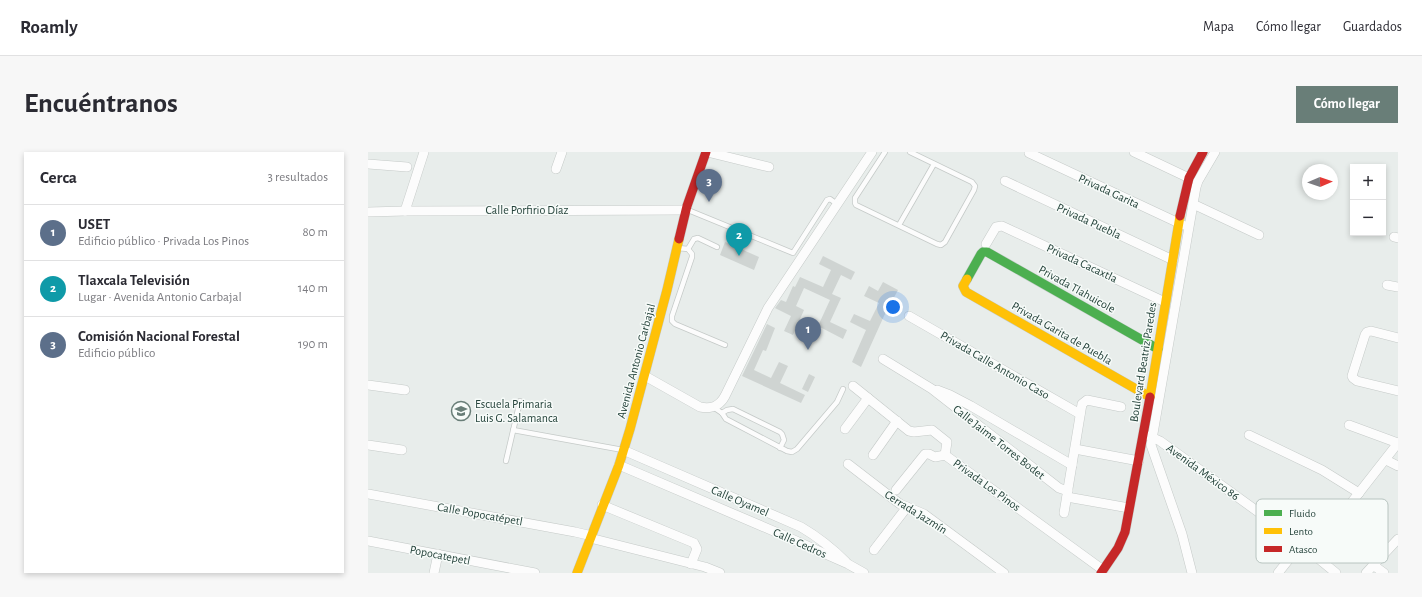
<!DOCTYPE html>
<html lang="es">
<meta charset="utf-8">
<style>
:root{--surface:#fff;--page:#f7f7f7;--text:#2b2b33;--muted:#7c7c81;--line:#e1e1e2;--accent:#697e78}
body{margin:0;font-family:"Alegreya Sans",sans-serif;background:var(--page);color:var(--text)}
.controls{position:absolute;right:12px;top:12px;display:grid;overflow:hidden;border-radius:0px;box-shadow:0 2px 6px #0003}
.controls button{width:36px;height:36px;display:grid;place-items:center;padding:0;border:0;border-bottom:1px solid var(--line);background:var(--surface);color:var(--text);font:20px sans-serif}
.compass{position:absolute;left:934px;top:12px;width:36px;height:36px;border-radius:50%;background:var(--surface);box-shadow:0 2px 6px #0003;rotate:88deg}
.you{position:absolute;left:525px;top:155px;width:14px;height:14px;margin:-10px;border:3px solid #fff;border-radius:50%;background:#1a73e8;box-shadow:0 0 0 6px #1a73e833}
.badge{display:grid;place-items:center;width:26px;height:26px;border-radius:50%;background:var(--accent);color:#fff;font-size:13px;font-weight:700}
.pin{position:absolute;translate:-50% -33px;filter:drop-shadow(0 1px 2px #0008)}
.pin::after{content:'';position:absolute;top:21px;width:14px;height:12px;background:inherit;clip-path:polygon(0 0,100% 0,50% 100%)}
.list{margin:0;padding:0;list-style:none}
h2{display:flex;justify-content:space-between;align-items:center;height:52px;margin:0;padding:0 16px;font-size:17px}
h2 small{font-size:13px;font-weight:400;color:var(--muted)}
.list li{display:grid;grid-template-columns:26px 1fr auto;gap:12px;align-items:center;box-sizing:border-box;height:56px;padding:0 16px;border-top:1px solid var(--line)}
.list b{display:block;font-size:15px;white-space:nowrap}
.list p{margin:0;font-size:13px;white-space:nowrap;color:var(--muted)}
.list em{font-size:13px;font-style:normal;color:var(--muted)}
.map{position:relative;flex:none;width:1030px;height:421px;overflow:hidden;border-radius:0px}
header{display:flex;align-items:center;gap:24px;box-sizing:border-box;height:56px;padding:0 20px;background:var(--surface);border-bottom:1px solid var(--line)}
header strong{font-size:19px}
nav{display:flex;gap:22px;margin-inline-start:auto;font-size:14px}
.intro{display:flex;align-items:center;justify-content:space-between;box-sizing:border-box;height:96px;padding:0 24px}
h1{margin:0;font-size:28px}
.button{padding:10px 18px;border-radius:0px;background:var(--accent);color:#fff;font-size:14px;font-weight:700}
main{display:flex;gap:24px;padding:0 24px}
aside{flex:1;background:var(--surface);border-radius:0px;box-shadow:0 2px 6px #0003}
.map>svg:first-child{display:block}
.building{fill:#cfd4d2}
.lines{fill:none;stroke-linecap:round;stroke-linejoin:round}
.lane-casing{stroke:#c5cac8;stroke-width:6}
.street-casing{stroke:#c5cac8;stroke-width:10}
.fast-casing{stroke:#c3cbc8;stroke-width:10}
.slow-casing{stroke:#c3cbc8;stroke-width:10}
.jam-casing{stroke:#c3cbc8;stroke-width:10}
.lane{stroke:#fcfcfc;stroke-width:4.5}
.street{stroke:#fcfcfc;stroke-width:9}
.fast{stroke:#4caf50;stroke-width:9}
.slow{stroke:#ffc107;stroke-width:9}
.jam{stroke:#c62828;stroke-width:9}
.labels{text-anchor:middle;stroke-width:3;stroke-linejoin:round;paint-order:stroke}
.street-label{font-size:12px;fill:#24423a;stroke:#f7fbf9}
.poi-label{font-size:12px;fill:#24423a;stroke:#f7fbf9;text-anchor:start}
.key{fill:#f7fbf9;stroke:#b8c4c0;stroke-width:1}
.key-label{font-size:11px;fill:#24423a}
</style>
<header>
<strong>Roamly</strong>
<nav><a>Mapa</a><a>Cómo llegar</a><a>Guardados</a></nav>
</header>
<div class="intro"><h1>Encuéntranos</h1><a class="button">Cómo llegar</a></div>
<main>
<aside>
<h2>Cerca<small>3 resultados</small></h2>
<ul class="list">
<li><span class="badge" style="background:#5c6f8a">1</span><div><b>USET</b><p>Edificio público · Privada Los Pinos</p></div><em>80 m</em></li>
<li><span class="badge" style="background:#0f9aa8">2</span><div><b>Tlaxcala Televisión</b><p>Lugar · Avenida Antonio Carbajal</p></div><em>140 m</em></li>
<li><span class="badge" style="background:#5c6f8a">3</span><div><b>Comisión Nacional Forestal</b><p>Edificio público</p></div><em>190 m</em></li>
</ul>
</aside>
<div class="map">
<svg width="1030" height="421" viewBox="0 0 1030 421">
<rect width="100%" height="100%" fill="#e8edeb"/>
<g class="building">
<polygon points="357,90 391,105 386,118 352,103"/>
<polygon points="455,104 487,120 483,128 473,123 464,142 473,146 462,170 479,178 475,187 450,174 462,148 436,136 428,154 436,158 425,183 416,179 423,164 407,156 413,148 418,150 425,134 427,135 432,125 455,135 463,118 451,112"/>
<polygon points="515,130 530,138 516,164 493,215 484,210 498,178 482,170 486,162 502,169 511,151 496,144 501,134 510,139"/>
<polygon points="399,172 407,176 398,199 395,198 386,218 403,226 411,210 420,214 412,231 437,243 433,251 374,224"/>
<polygon points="441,222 447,225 440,240 434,237"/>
</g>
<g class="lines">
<g class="lane-casing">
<g id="lane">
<polyline points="517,0 487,46 487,51 488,53 569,92 573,93 577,90 606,38 607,34 604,30 542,0"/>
<polyline points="320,58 425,101 459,48 462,47 469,52"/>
<polyline points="531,73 566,12"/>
<polyline points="310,96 320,97 324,102 324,105 304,164 304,169 307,172 357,193"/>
<polyline points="320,97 326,87 330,86 349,95"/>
<polyline points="345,255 354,261 358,267 419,299 424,300 429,297 469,250 475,237"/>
<polyline points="354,261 359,258 365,257 412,280 414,282 416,288 412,296"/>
<polyline points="145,278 255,298"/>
<polyline points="138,309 152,249"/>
</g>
</g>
<g class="street-casing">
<g id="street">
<polyline points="339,0 401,15"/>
<polyline points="766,0 821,26"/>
<polyline points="661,1 815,73"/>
<polyline points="0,12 39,15"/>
<polyline points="188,17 194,0"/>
<polyline points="637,29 805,108"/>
<polyline points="825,52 891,83"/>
<polyline points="37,59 56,0"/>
<polyline points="0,60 37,59 318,58"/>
<polyline points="1026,85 1030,86"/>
<polyline points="618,92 628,75 634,74 797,150"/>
<polyline points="1019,133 1030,135"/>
<polyline points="541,164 712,262"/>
<polyline points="1030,186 1003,179 999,180 997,183 984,224 985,226 989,229 1030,239"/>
<polyline points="515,207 564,237 691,336 700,339"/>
<path d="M277 224 332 255C343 257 351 255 357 244L400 156 504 0"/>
<polyline points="0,233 37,238"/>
<polyline points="485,234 541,279 546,280 564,278 579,290 577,303"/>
<polyline points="569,238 582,243 603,254 704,313"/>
<polyline points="981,273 1030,291"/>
<polyline points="477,277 500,246"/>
<polyline points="881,283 954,318 991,341"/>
<polyline points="781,284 792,289 918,380 968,421"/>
<polyline points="0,293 34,298"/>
<polyline points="707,297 771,309"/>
<path d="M255 298 433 375C450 385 464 396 478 410"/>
<polyline points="505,303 529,269"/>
<polyline points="577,303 735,418"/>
<polyline points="1018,308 1030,314"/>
<polyline points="480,312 532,352 556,362 636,421"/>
<polyline points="251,313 417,384 480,412 496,421"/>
<polyline points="528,338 557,302 561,302 567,305 577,303"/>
<polyline points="0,342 207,380 220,383 226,387 337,415 352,421"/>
<polyline points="699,345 761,356"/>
<polyline points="234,353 326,391 329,397 323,412"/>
<polyline points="696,361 714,252 719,248 753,255"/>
<polyline points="965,375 1001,398"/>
<polyline points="0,389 167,421"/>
<polyline points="506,398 539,355"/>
<polyline points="944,401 1030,291"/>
<polyline points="1005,413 1016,421"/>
<polyline points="66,421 70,402"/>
<polyline points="824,421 814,382 783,293 828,35 830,29 847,0"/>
<polyline points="910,421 933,392"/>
<polyline points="998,421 1030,387"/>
</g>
</g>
<g class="fast-casing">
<polyline id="fast" points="599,127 613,102 615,100 619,100 790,197"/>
</g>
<g class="slow-casing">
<g id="slow">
<polyline points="599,127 595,134 598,140 782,245"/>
<polyline points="782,245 812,64"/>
<polyline points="209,421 251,313 262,277 299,138 311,87"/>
</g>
</g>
<g class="jam-casing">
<g id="jam">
<polyline points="812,64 821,26 835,0"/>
<polyline points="311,87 319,54 338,0"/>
<polyline points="733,421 750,396 757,380 782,245"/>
</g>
</g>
<use href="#lane" class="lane"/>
<use href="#street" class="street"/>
<use href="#fast" class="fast"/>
<use href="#slow" class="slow"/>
<use href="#jam" class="jam"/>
</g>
<defs>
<g id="school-ring" transform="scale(1)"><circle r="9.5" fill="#f7fbf9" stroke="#697e78" stroke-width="1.5"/><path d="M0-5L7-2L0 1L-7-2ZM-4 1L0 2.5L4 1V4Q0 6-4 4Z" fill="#697e78"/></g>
</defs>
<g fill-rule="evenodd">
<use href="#school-ring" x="93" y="259"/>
</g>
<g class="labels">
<g class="street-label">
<text transform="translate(741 39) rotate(25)" y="4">Privada Garita</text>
<text x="159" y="62">Calle Porfirio Díaz</text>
<text transform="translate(721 69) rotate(25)" y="4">Privada Puebla</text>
<text transform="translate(714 111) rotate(25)" y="4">Privada Cacaxtla</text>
<text transform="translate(709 137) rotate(29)" y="4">Privada Tlahuicole</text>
<text transform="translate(694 181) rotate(30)" y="4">Privada Garita de Puebla</text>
<text transform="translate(268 209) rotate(-75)" y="4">Avenida Antonio Carbajal</text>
<text transform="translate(775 210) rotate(-81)" y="4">Boulevard Beatriz Paredes</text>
<text transform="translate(627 213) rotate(30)" y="4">Privada Calle Antonio Caso</text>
<text transform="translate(631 290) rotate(38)" y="4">Calle Jaime Torres Bodet</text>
<text transform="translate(835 320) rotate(36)" y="4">Avenida México 86</text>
<text transform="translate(619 333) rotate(36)" y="4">Privada Los Pinos</text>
<text transform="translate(372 349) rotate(23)" y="4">Calle Oyamel</text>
<text transform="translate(548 360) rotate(32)" y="4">Cerrada Jazmín</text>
<text transform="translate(112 362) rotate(10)" y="4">Calle Popocatépetl</text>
<text transform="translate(432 391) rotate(24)" y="4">Calle Cedros</text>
<text transform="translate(72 403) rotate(11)" y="4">Popocatepetl</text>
</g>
<g class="poi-label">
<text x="107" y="256">Escuela Primaria<tspan x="107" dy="14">Luis G. Salamanca</tspan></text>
</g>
</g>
<rect x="888" y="347" width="132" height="64" rx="6" class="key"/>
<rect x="896" y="358" width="18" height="6" fill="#4caf50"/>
<rect x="896" y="376" width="18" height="6" fill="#ffc107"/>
<rect x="896" y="394" width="18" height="6" fill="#c62828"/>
<g class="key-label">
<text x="921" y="365">Fluido</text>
<text x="921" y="383">Lento</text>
<text x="921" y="401">Atasco</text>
</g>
</svg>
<div class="controls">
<button>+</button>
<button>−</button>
</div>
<svg class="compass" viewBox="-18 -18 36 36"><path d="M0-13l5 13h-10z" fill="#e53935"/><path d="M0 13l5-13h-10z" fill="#7c7c81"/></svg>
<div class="you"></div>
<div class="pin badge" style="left:440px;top:198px;background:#5c6f8a">1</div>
<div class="pin badge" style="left:371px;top:104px;background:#0f9aa8">2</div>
<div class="pin badge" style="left:341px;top:50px;background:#5c6f8a">3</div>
</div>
</main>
